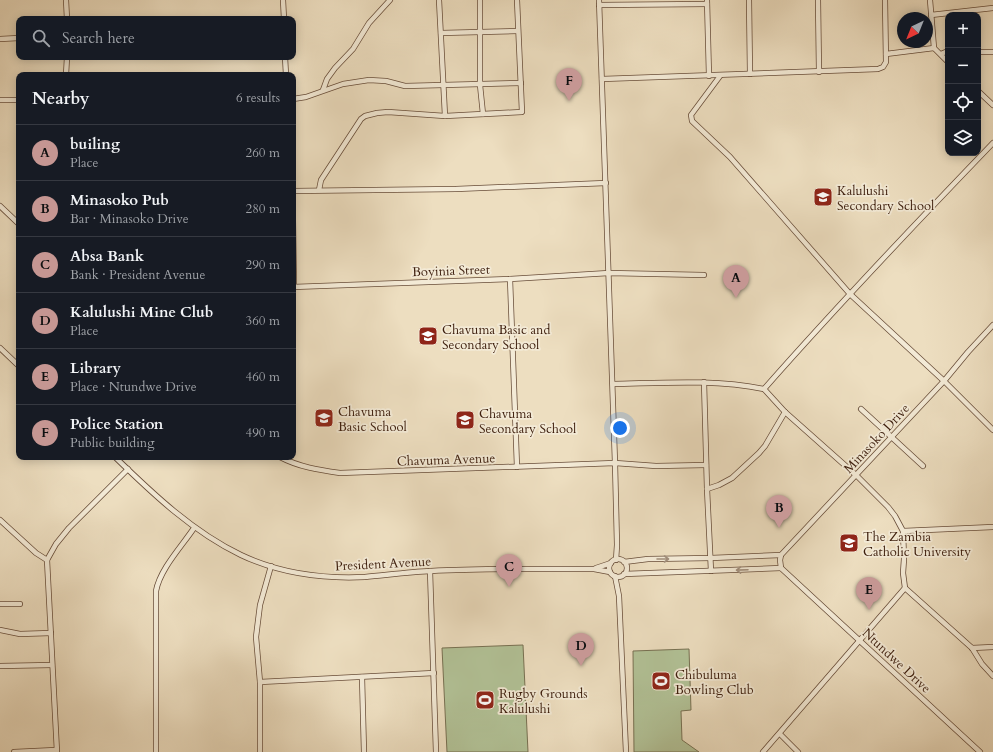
<!DOCTYPE html>
<meta charset="utf-8">
<style>
:root{--surface:#171b24;--page:#242831;--text:#f1f3f6;--muted:#9ea1a6;--line:#363941;--accent:#c59692}
body{margin:0;font-family:Cardo,serif;background:var(--page);color:var(--text)}
.controls{position:absolute;right:12px;top:12px;display:grid;overflow:hidden;border-radius:8px;box-shadow:0 2px 10px #0003}
.controls button{width:36px;height:36px;display:grid;place-items:center;padding:0;border:0;border-bottom:1px solid var(--line);background:var(--surface);color:var(--text);font:20px sans-serif}
.compass{position:absolute;left:897px;top:12px;width:36px;height:36px;border-radius:50%;background:var(--surface);box-shadow:0 2px 10px #0003;rotate:223deg}
.you{position:absolute;left:620px;top:428px;width:14px;height:14px;margin:-10px;border:3px solid #fff;border-radius:50%;background:#1a73e8;box-shadow:0 0 0 6px #1a73e833}
.badge{display:grid;place-items:center;width:26px;height:26px;border-radius:50%;background:var(--accent);color:#111;font-size:13px;font-weight:700}
.pin{position:absolute;translate:-50% -33px;filter:drop-shadow(0 1px 2px #0008)}
.pin::after{content:'';position:absolute;top:21px;width:14px;height:12px;background:inherit;clip-path:polygon(0 0,100% 0,50% 100%)}
.list{margin:0;padding:0;list-style:none}
h2{display:flex;justify-content:space-between;align-items:center;height:52px;margin:0;padding:0 16px;font-size:17px}
h2 small{font-size:13px;font-weight:400;color:var(--muted)}
.list li{display:grid;grid-template-columns:26px 1fr auto;gap:12px;align-items:center;box-sizing:border-box;height:56px;padding:0 16px;border-top:1px solid var(--line)}
.list b{display:block;font-size:15px;white-space:nowrap}
.list p{margin:0;font-size:13px;white-space:nowrap;color:var(--muted)}
.list em{font-size:13px;font-style:normal;color:var(--muted)}
.icon{flex:none;width:22px;height:22px;fill:none;stroke:currentColor;stroke-width:2;stroke-linecap:round;stroke-linejoin:round}
.map{position:relative;flex:none;width:993px;height:752px;overflow:hidden}
.search{position:absolute;background:var(--surface);box-shadow:0 2px 10px #0003;left:16px;top:16px;width:280px;height:44px;display:flex;align-items:center;gap:10px;box-sizing:border-box;padding:0 14px;border-radius:8px;color:var(--muted);font-size:15px}
.panel{position:absolute;background:var(--surface);box-shadow:0 2px 10px #0003;left:16px;top:72px;width:280px;height:388px;border-radius:8px}
.map>svg:first-child{display:block}
.green{fill:#b2c297;stroke:#777052}
.lines{fill:none;stroke-linecap:round;stroke-linejoin:round}
.minor-casing{stroke:#684d39;stroke-width:6}
.minor{stroke:#f3ead6;stroke-width:4.5}
.oneway{stroke:#a18e7b}
.labels{text-anchor:middle;stroke-width:3.5;stroke-linejoin:round;paint-order:stroke}
.poi-label{font-size:13px;fill:#3c1d0c;stroke:#f3ead6;text-anchor:start}
.street-label{font-size:13px;fill:#3c1d0c;stroke:#f3ead6}
</style>
<div class="map">
<svg width="993" height="752" viewBox="0 0 993 752">
<rect width="100%" height="100%" fill="#eddec0"/>
<filter id="stains"><feTurbulence type="fractalNoise" baseFrequency=".005" numOctaves="4"/><feColorMatrix values="0 0 0 0 .2 0 0 0 0 .09 0 0 0 0 .02 0 0 0 .5 -.17"/></filter>
<radialGradient id="worn" r=".72"><stop offset=".6" stop-color="#630" stop-opacity="0"/><stop offset="1" stop-color="#630" stop-opacity=".3"/></radialGradient>
<g class="green">
<polygon points="523,645 528,752 447,752 442,648"/>
<polygon points="689,649 691,710 681,711 682,740 699,752 634,752 633,651"/>
</g>
<g class="lines">
<g class="minor-casing">
<g id="minor">
<polyline points="66,0 67,19"/>
<polyline points="283,0 284,19"/>
<polyline points="439,0 445,116"/>
<polyline points="480,0 480,85 483,114"/>
<polyline points="599,0 615,463 617,545 616,560"/>
<polyline points="707,0 709,76"/>
<polyline points="749,0 750,74"/>
<polyline points="818,0 819,72"/>
<polyline points="930,0 934,48 948,62"/>
<polyline points="599,5 707,4"/>
<polyline points="931,15 993,8"/>
<polyline points="441,33 517,31"/>
<polyline points="0,39 19,38"/>
<polyline points="978,52 993,52"/>
<polyline points="886,54 934,48"/>
<polyline points="941,54 948,51"/>
<polyline points="285,57 286,75"/>
<polyline points="66,75 67,57"/>
<polyline points="720,76 691,115 692,121 730,157 850,294 944,381 993,430"/>
<polyline points="602,79 878,69 883,67 886,62 885,0"/>
<polyline points="323,90 327,79 335,68 353,49 369,23 390,0"/>
<polyline points="978,91 993,105"/>
<polyline points="293,99 306,97 343,84 369,80 386,81 405,86 521,83"/>
<polyline points="0,100 19,100"/>
<polyline points="319,190 321,180 361,119 365,116 377,113 388,112 445,116 522,112 517,0"/>
<polyline points="293,191 456,189 606,183"/>
<polyline points="0,206 19,224"/>
<polyline points="293,220 294,287"/>
<polyline points="510,279 517,467"/>
<polyline points="293,287 510,279 609,273 704,275"/>
<polyline points="0,348 19,366"/>
<polyline points="704,382 707,489 711,571"/>
<path d="M613 384C663 383 714 379 764 389 838 305 915 224 993 143"/>
<polyline points="861,409 923,466"/>
<path d="M115 457C153 494 193 532 241 555 279 573 323 579 365 577 387 575 409 572 431 571 485 568 540 569 594 569L610 572"/>
<path d="M280 457C299 467 319 470 340 473L615 463 656 466 706 465"/>
<polyline points="707,489 719,485 732,478 759,453 765,446 785,412"/>
<polyline points="0,520 36,553 47,560"/>
<polyline points="903,531 993,527"/>
<circle cx="618" cy="568" r="9"/>
<polyline points="624,562 648,559 711,558 781,555"/>
<polyline points="596,568 611,563"/>
<polyline points="781,568 780,560 781,555 944,381 968,352 993,325"/>
<polyline points="781,568 980,752"/>
<polyline points="430,571 436,752"/>
<polyline points="624,574 781,568"/>
<polyline points="615,576 619,596 626,752"/>
<polyline points="905,588 972,648 982,664 993,676"/>
<polyline points="0,604 20,604"/>
<polyline points="0,630 20,634 51,633"/>
<polyline points="972,648 993,647"/>
<polyline points="0,666 52,665"/>
<polyline points="362,677 364,752"/>
<polyline points="260,682 434,673"/>
<polyline points="780,734 798,752"/>
<polyline points="14,752 56,750"/>
<polyline points="57,752 47,560 56,544 69,528 128,469"/>
<path d="M156 752V591C160 569 182 546 194 528"/>
<polyline points="260,752 260,682 256,637 260,605 271,566"/>
<polyline points="763,752 905,588 903,573 904,559 903,531 895,516 888,507 857,476 785,412 764,389"/>
</g>
</g>
<use href="#minor" class="minor"/>
</g>
<defs><path id="oneway-shaft" d="M-6 0H5M1.5-3L5.5 0L1.5 3" fill="none" stroke-width="1.6" stroke-linecap="round" stroke-linejoin="round"/></defs>
<g class="oneway">
<use href="#oneway-shaft" transform="translate(663 559)"/>
<use href="#oneway-shaft" transform="translate(742 570) rotate(178)"/>
</g>
<defs>
<g id="school-square" transform="scale(1)"><rect x="-9" y="-9" width="18" height="18" rx="4" fill="#8f2418" stroke="#f3ead6"/><path d="M0-5L7-2L0 1L-7-2ZM-4 1L0 2.5L4 1V4Q0 6-4 4Z" fill="#fff"/></g>
<g id="university-square" transform="scale(1)"><rect x="-9" y="-9" width="18" height="18" rx="4" fill="#8f2418" stroke="#f3ead6"/><path d="M0-5L7-2L0 1L-7-2ZM-4 1L0 2.5L4 1V4Q0 6-4 4Z" fill="#fff"/></g>
<g id="stadium-square" transform="scale(1)"><rect x="-9" y="-9" width="18" height="18" rx="4" fill="#8f2418" stroke="#f3ead6"/><path d="M0-5a6.5 5 0 1 0 0 10a6.5 5 0 1 0 0-10ZM-3.5-1.8h7v3.6h-7Z" fill="#fff"/></g>
</defs>
<g fill-rule="evenodd">
<use href="#school-square" x="823" y="197"/>
<use href="#school-square" x="428" y="336"/>
<use href="#school-square" x="324" y="418"/>
<use href="#school-square" x="465" y="420"/>
<use href="#university-square" x="849" y="543"/>
<use href="#stadium-square" x="661" y="681"/>
<use href="#stadium-square" x="485" y="700"/>
</g>
<g class="labels">
<g class="poi-label">
<text x="837" y="195">Kalulushi<tspan x="837" dy="15">Secondary School</tspan></text>
<text x="442" y="334">Chavuma Basic and<tspan x="442" dy="15">Secondary School</tspan></text>
<text x="338" y="416">Chavuma<tspan x="338" dy="15">Basic School</tspan></text>
<text x="479" y="418">Chavuma<tspan x="479" dy="15">Secondary School</tspan></text>
<text x="863" y="541">The Zambia<tspan x="863" dy="15">Catholic University</tspan></text>
<text x="675" y="679">Chibuluma<tspan x="675" dy="15">Bowling Club</tspan></text>
<text x="499" y="698">Rugby Grounds<tspan x="499" dy="15">Kalulushi</tspan></text>
</g>
<g class="street-label">
<text transform="translate(451 270) rotate(-2)" y="5">Boyinia Street</text>
<text transform="translate(876 438) rotate(-47)" y="5">Minasoko Drive</text>
<text transform="translate(446 459) rotate(-2)" y="5">Chavuma Avenue</text>
<text transform="translate(383 563) rotate(-3)" y="5">President Avenue</text>
<text transform="translate(897 660) rotate(43)" y="5">Ntundwe Drive</text>
</g>
</g>
<rect width="100%" height="100%" filter="url(#stains)"/>
<rect width="100%" height="100%" fill="url(#worn)"/>
</svg>
<div class="controls">
<button>+</button>
<button>−</button>
<button><svg class="icon" aria-label="locate" viewBox="0 0 24 24"><circle cx="12" cy="12" r="6"/><path d="M12 2v4M12 18v4M2 12h4M18 12h4"/></svg></button>
<button><svg class="icon" aria-label="layers" viewBox="0 0 24 24"><path d="M12 4l9 5-9 5-9-5zM3 14l9 5 9-5"/></svg></button>
</div>
<svg class="compass" viewBox="-18 -18 36 36"><path d="M0-13l5 13h-10z" fill="#e53935"/><path d="M0 13l5-13h-10z" fill="#9ea1a6"/></svg>
<div class="you"></div>
<div class="pin badge" style="left:736px;top:298px">A</div>
<div class="pin badge" style="left:779px;top:528px">B</div>
<div class="pin badge" style="left:509px;top:587px">C</div>
<div class="pin badge" style="left:581px;top:666px">D</div>
<div class="pin badge" style="left:869px;top:610px">E</div>
<div class="pin badge" style="left:569px;top:101px">F</div>
<div class="search"><svg class="icon" aria-label="search" viewBox="0 0 24 24"><circle cx="10" cy="10" r="6"/><path d="M15 15l6 6"/></svg>Search here</div>
<section class="panel">
<h2>Nearby<small>6 results</small></h2>
<ul class="list">
<li><span class="badge">A</span><div><b>builing</b><p>Place</p></div><em>260 m</em></li>
<li><span class="badge">B</span><div><b>Minasoko Pub</b><p>Bar · Minasoko Drive</p></div><em>280 m</em></li>
<li><span class="badge">C</span><div><b>Absa Bank</b><p>Bank · President Avenue</p></div><em>290 m</em></li>
<li><span class="badge">D</span><div><b>Kalulushi Mine Club</b><p>Place</p></div><em>360 m</em></li>
<li><span class="badge">E</span><div><b>Library</b><p>Place · Ntundwe Drive</p></div><em>460 m</em></li>
<li><span class="badge">F</span><div><b>Police Station</b><p>Public building</p></div><em>490 m</em></li>
</ul>
</section>
</div>
